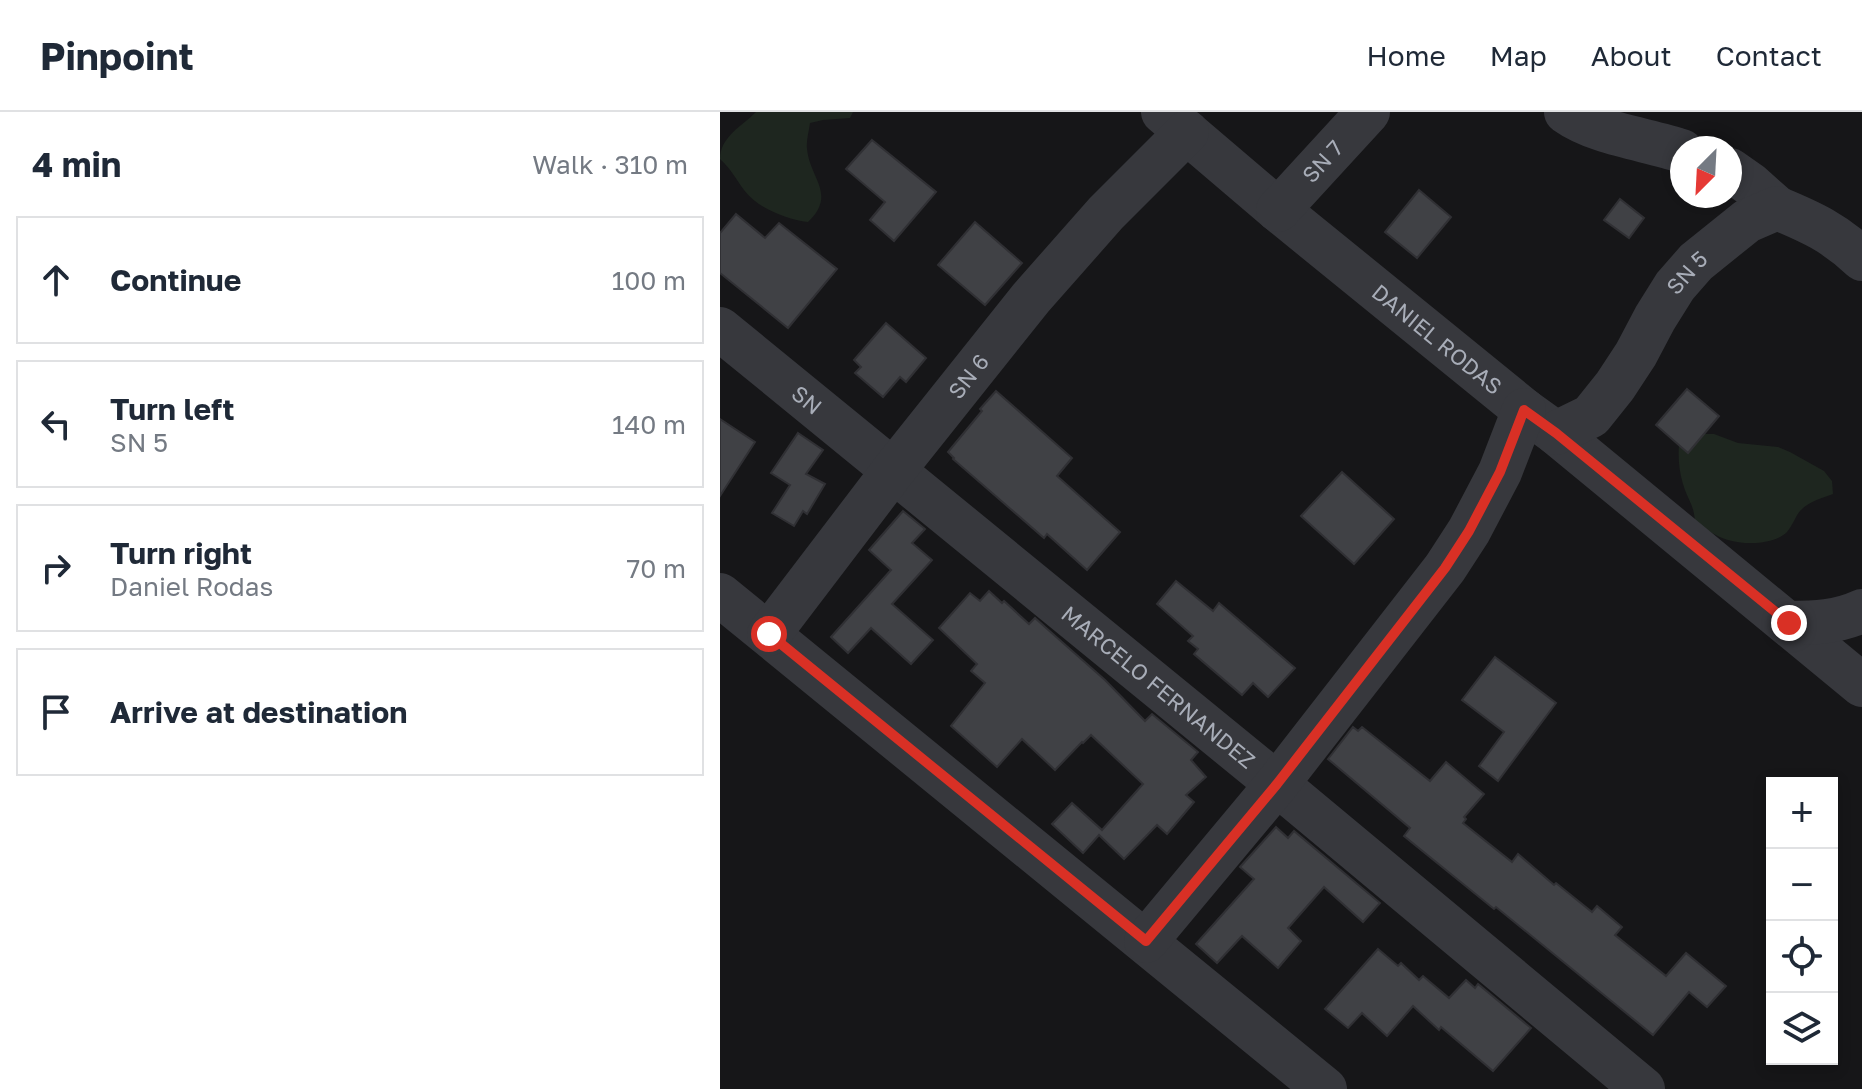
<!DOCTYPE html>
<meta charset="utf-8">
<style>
:root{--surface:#fff;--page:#f2f2f3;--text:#1f2937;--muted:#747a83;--line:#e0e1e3}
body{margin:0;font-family:"Golos Text",sans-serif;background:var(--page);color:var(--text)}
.controls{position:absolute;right:24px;bottom:24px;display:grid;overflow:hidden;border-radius:0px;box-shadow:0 4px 12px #0003}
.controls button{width:72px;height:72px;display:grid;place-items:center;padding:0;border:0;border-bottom:2px solid var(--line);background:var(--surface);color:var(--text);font:40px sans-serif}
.compass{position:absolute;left:950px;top:24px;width:72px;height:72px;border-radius:50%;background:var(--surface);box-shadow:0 4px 12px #0003;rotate:204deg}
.stop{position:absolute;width:24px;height:24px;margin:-18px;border:6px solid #d93025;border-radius:50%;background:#fff}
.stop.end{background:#d93025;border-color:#fff;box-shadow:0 2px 8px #0008}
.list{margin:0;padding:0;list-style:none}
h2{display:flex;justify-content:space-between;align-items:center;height:104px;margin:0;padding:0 32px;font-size:34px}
h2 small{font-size:26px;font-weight:400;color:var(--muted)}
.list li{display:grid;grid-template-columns:52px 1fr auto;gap:24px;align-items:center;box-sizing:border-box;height:128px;margin:0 16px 16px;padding:0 16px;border:2px solid var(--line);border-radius:0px}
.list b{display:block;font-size:30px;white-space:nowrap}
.list p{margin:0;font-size:26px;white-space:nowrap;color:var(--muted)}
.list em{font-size:26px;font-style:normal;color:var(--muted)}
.icon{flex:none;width:44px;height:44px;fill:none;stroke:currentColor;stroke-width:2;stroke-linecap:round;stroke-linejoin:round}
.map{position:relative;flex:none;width:1142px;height:977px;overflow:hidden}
header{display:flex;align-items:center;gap:48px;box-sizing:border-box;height:112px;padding:0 40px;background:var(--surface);border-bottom:2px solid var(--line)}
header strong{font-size:38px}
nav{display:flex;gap:44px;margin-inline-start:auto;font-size:28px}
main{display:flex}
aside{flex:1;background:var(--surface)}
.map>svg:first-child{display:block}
.green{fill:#1e261f}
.building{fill:#404145;stroke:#303034;stroke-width:2}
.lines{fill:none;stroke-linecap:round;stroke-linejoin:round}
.minor{stroke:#37383d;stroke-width:44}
.route{stroke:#d93025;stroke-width:10}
.labels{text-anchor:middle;stroke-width:6;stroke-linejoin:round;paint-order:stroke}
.street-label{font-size:22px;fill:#a8adb8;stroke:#111113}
</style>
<header>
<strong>Pinpoint</strong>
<nav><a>Home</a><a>Map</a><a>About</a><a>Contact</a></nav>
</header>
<main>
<aside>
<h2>4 min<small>Walk · 310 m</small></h2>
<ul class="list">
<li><svg class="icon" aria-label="ahead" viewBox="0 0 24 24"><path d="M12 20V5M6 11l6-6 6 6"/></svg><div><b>Continue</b></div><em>100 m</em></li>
<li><svg class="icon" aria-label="left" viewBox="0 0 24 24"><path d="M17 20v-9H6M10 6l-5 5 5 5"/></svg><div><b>Turn left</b><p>SN 5</p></div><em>140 m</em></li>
<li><svg class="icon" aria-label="right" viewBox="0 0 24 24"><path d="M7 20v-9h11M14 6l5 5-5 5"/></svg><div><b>Turn right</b><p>Daniel Rodas</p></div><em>70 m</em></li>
<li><svg class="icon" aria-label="arrive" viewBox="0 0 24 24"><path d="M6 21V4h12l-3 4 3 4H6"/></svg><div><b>Arrive at destination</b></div></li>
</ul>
</aside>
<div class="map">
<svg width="1142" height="977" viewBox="0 0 1142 977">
<rect width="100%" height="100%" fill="#161618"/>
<g class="green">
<path d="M36 0H133L130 6 103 8 90 11C89 19 86 29 87 37 90 67 117 82 88 110 66 107 37 96 24 78 16 67 11 57 0 47 0 25 22 14 36 0Z"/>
<path d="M982 322H994L1018 331 1058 335 1070 340 1104 359 1112 369 1113 382C1102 386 1088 390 1080 399 1075 405 1073 413 1067 420 1054 433 1025 433 1008 428 996 425 985 416 975 410 974 392 968 389 963 372 959 359 958 346 959 332Z"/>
</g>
<g class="building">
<polygon points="152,28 216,80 174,129 150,108 165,90 126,57"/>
<polygon points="699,78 731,105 697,146 665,120"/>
<polygon points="900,87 924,106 909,126 884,108"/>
<polygon points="16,102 45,126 59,111 117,157 68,216 0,161 0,121"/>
<polygon points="255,110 302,151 265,193 218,153"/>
<polygon points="166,211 206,246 186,270 180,265 163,285 135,261 141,255 134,248"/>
<polygon points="967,277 999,304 968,341 936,313"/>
<polygon points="276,279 352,346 337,364 400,420 367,458 327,422 324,426 233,347 234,346 228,340 262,299 260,297"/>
<polygon points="0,307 35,330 0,384"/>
<polygon points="78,321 103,338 86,362 105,372 87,402 83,399 74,414 52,401 70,373 51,361"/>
<polygon points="622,360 674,407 634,452 581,404"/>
<polygon points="183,399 205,417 192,431 212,448 172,492 213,528 191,552 151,516 128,541 111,525 171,458 149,438"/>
<polygon points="456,469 493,499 499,491 575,556 548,585 533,571 522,583 474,542 478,537 468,529 473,524 437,492"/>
<polygon points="269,479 282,491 284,489 309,512 315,506 325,515 385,568 425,609 432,602 478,640 471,648 486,665 466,683 474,690 447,722 437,713 404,747 379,723 363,741 332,712 352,691 382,718 423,672 371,623 363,631 362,630 335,658 302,627 277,655 231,614 265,571 251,559 257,552 219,516 250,481 260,489"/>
<polygon points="775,545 836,591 778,669 759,654 784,620 742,588"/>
<polygon points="633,615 638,619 642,615 710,669 726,650 764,682 744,705 746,707 743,711 792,750 798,742 834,773 836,771 872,800 877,794 902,815 895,823 946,864 966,841 1006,874 987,895 969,880 933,923 776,795 774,797 684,724 690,716 608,647"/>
<polygon points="556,715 568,726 574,719 660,791 643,810 604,775 568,816 581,829 558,856 522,824 497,851 476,832 534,767 520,755"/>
<polygon points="658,837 678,854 681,851 699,868 703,864 729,886 746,868 755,876 758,872 811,916 773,959 721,915 719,918 693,894 667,924 642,901 628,916 605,897"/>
</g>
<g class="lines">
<g class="minor">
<path id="s1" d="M443 0 558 98 804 298 836 321 1142 573"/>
<path d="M846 0C877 22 926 27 962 39"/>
<polyline points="1010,58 1030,72 1057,96"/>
<path id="s2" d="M558 98 648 0"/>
<path id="s3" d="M0 217 557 672 923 977"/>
<path id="s4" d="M836 321 871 304 895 274 916 242 935 206 955 174 976 150 1027 109 1057 96C1091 110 1115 121 1142 147"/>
<polyline points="0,483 605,977"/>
<path d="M1069 511C1095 511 1118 510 1142 499"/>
<path id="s5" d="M49 522 173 359 311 186 386 101 467 20"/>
<polyline points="426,829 557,672 725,456 749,419 780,360 804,298"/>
</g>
</g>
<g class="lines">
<polyline class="route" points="49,522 426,829 557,672 725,456 749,419 780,360 804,298 836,321 1069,511"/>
</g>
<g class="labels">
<g class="street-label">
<text dy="8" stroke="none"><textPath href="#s2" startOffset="66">SN 7</textPath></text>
<text dy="8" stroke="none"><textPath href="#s4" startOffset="212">SN 5</textPath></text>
<text dy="8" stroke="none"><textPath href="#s1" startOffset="356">DANIEL RODAS</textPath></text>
<text dy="8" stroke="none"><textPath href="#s5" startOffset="326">SN 6</textPath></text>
<text dy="8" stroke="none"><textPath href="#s3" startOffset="112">SN</textPath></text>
<text dy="8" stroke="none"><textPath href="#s3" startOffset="566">MARCELO FERNANDEZ</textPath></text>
</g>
</g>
</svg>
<div class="controls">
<button>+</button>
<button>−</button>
<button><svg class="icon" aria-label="locate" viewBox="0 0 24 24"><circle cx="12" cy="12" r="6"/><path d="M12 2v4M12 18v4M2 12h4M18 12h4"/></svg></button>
<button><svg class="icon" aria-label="layers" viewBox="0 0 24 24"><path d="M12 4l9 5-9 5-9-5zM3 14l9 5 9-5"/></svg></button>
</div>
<svg class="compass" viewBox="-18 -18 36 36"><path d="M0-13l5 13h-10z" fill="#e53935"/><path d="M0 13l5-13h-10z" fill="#747a83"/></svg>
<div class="stop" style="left:49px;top:522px"></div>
<div class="stop end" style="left:1069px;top:511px"></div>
</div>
</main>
